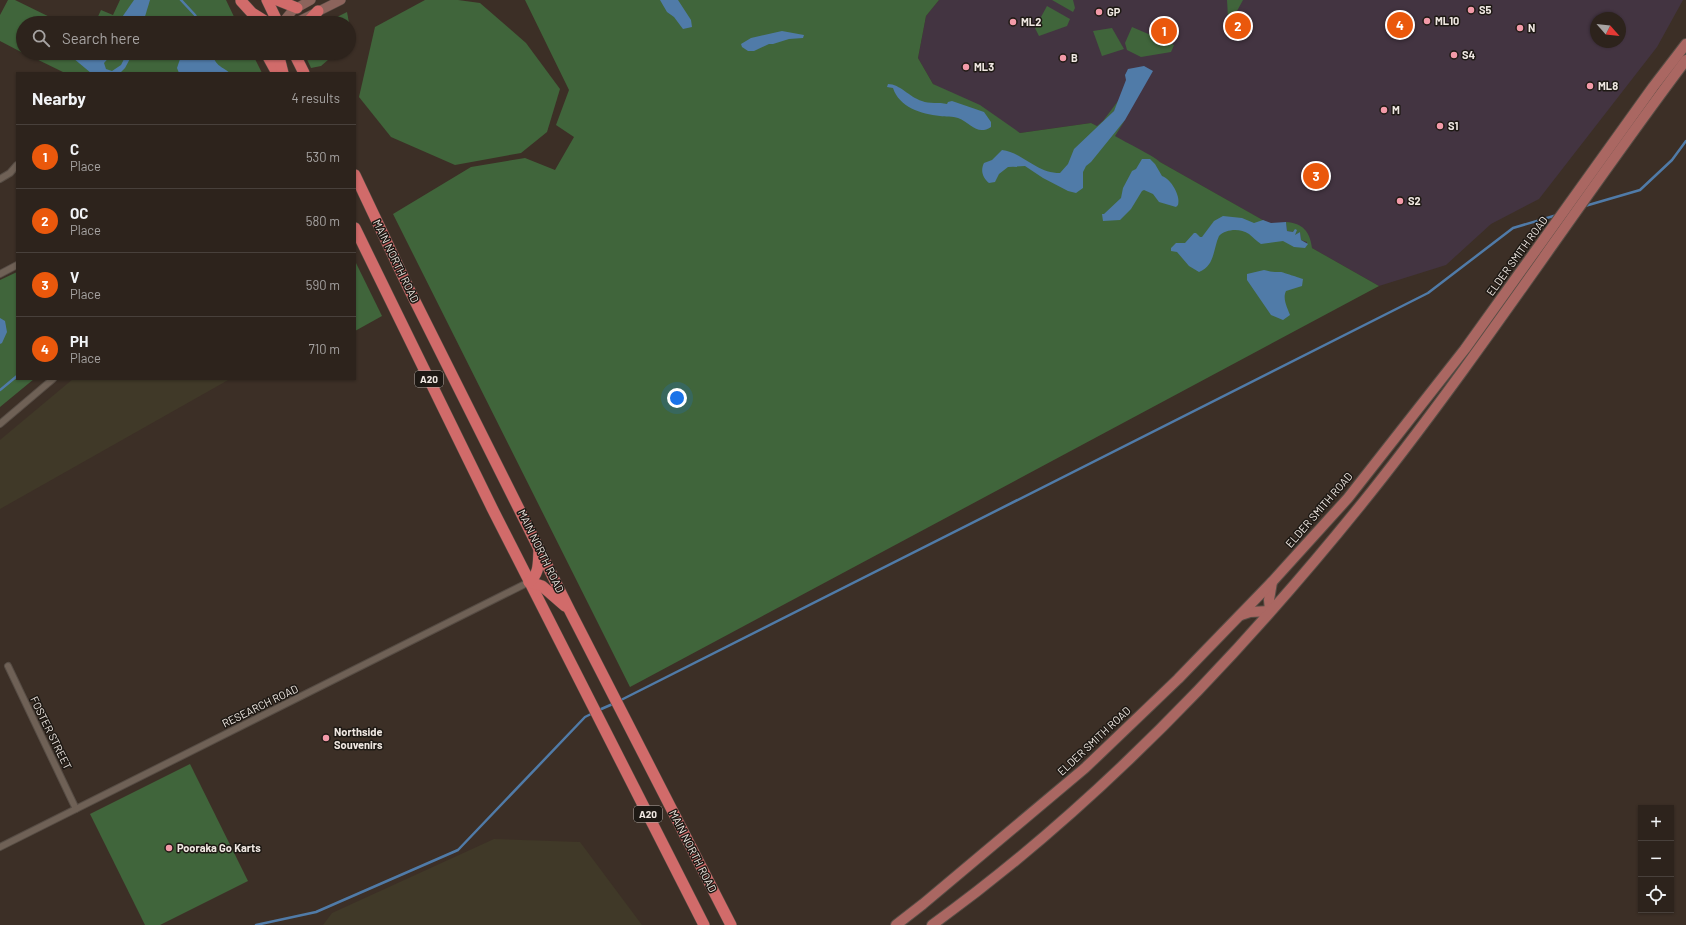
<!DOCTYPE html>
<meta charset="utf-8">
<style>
:root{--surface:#2d231c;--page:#392f29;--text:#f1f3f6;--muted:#a7a4a3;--line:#48403b;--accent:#ea580c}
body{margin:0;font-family:Barlow,sans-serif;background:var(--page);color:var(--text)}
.controls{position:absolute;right:12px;bottom:12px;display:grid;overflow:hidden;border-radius:0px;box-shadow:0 1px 3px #0004}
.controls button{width:36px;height:36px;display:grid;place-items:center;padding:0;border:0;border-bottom:1px solid var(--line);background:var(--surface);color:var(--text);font:20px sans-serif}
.compass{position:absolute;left:1590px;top:12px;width:36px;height:36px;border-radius:50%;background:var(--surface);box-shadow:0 1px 3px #0004;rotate:117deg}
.you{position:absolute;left:677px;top:398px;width:14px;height:14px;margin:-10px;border:3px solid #fff;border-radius:50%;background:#1a73e8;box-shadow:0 0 0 6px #1a73e833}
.badge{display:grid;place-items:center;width:26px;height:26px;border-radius:50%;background:var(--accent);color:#fff;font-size:13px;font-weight:700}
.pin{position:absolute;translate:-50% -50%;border:2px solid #fff;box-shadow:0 1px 4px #0006}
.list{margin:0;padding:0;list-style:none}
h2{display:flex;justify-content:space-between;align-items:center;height:52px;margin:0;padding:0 16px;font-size:17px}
h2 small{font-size:13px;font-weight:400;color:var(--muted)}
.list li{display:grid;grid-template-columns:26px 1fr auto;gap:12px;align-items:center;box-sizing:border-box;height:64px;padding:0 16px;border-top:1px solid var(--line)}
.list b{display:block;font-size:15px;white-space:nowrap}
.list p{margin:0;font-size:13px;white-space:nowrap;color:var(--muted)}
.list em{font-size:13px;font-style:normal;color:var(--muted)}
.icon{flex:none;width:22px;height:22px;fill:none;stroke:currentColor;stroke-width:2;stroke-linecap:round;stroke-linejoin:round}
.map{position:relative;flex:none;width:1686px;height:925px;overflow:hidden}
.search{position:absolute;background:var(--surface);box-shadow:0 1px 3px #0004;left:16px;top:16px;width:340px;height:44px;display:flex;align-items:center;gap:10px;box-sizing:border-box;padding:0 14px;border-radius:22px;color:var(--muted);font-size:15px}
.panel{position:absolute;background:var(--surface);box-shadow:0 1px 3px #0004;left:16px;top:72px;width:340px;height:308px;border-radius:0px}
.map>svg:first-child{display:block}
.industrial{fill:#403928}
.education{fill:#433441;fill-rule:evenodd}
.green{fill:#40653b}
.water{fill:#507ba8}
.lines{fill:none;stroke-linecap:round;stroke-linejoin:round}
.stream{stroke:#507ba8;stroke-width:2.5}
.street-casing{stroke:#574d45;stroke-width:8}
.secondary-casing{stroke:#574d45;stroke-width:10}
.primary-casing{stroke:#574d45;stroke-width:12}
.highway-casing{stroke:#574d45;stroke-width:12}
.street{stroke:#6f6156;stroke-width:6}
.secondary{stroke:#8c645c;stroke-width:9}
.primary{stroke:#aa6762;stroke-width:10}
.highway{stroke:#d16b6a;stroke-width:11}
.poi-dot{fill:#f39aa8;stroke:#1e1914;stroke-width:1.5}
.labels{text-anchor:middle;stroke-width:3;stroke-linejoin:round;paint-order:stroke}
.shield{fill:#1e1914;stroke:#b0a9a4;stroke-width:1}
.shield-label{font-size:10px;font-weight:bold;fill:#efe7e1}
.poi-label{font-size:11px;font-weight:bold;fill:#efe7e1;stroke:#1e1914;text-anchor:start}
.street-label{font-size:11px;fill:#efe7e1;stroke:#1e1914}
</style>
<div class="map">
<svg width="1686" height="925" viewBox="0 0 1686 925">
<rect width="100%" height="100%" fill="#3c2f26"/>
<g class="industrial">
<polygon points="73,379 230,379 0,509 0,440"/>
<polygon points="494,839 580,842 642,925 323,925 332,913"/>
</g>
<path class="education" d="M939 0H1683L1657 47 1539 199 1491 224 1446 265 1379 286 1091 123 1020 133 933 84 918 58 926 16ZM1596 18H1620V42H1596Z"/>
<g class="green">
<polygon points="8,0 15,0 62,23 23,23 23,53 0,41 0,15"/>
<polygon points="120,0 226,0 237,23 95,23 101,10 113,15"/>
<polygon points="425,0 458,0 480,3 526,43 560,89 547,132 521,153 455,165 391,137 359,97 375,27"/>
<path d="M525 0H939L926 16 918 58 933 84 980 105 1020 133 1091 123 1097 126 1103 121 1121 97 1114 111 1099 127 1112 135 1125 120 1115 136C1123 141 1156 157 1160 162L1307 245V242L1301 240 1300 232 1295 236 1293 232 1287 231 1286 222C1303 223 1310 232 1312 248L1379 286 630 687 393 214 471 167 525 158 555 170 574 137 556 125 569 90Z"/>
<polygon points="1052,0 1073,0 1075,8 1073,12"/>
<polygon points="1227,0 1243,0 1232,20 1228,17"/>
<polygon points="1047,6 1070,19 1067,26 1039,36 1035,28"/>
<polygon points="347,12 349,23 325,23"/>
<polygon points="1132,27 1174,45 1171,52 1141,57 1127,50 1125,43"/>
<polygon points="1112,28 1124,49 1102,56 1093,31"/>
<polygon points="24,53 252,53 262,73 65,73"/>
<polygon points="304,53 336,53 321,66 311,68"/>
<polygon points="355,261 382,316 355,331"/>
<polygon points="17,272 17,379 34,379 0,407 0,280"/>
<polygon points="190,764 248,881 160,925 145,925 90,814"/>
</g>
<g class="water">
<polygon points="134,0 150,0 143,23 118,23"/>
<polygon points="660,0 678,0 691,20 692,27 683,29 674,17 667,12"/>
<polygon points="782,31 804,35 803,38 789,39 773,44 769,44 754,51 748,51 742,47 741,44 751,38"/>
<polygon points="67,53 113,53 104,63 106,69 112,71 121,65 127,53 133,53 125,68 120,73 91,73"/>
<path d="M182 53H213C214 65 221 66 230 73H179L177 68Z"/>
<path d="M1144 66 1153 71 1125 120 1091 162 1086 166 1083 172V188L1076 193 1068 191 1043 178 1025 166 1008 167 999 174 995 182 989 183C983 178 980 171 984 163L992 160 1002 150C1022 152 1036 173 1060 173L1068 164 1074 149 1114 111 1126 80 1125 75 1128 69Z"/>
<path d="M888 84C900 84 909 97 922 101 929 104 939 102 947 104L948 102 952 101 984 112 991 122V127C977 136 971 123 958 118 953 116 945 117 940 116 921 114 899 107 893 88L887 87Z"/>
<path d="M1142 159H1150L1155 164 1162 176C1171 179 1181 196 1178 205L1176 207 1159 202 1153 194 1144 190 1142 191 1131 209 1120 220 1103 221 1102 214H1104L1121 198 1123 188 1132 171 1136 169Z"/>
<path d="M1223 216 1242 218 1254 223 1263 220 1271 223 1286 222 1287 231 1293 232 1295 229 1297 230 1295 235 1300 232 1301 240 1308 244 1305 248 1294 247 1283 241 1261 244C1256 241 1253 237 1249 234 1240 228 1226 229 1219 236 1213 249 1215 266 1199 272L1189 266 1177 252 1171 251V248L1176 243H1185L1194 233H1196L1200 237H1202L1214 221Z"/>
<path d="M1264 270C1271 272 1274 272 1281 272 1282 272 1300 278 1303 279L1302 286 1286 291C1282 299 1288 309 1290 315L1283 320 1271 315 1247 280V274Z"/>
<polygon points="0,318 5,321 7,332 2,343 0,344"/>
</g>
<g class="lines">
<g class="stream">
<polyline points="181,0 195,15 199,23"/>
<polyline points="1585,206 1640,190 1672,160 1686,141"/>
<polyline points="0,390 17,376"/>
<polyline points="619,701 1428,293 1513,228 1557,215"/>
<polyline points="599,710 615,703"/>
<polyline points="256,925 316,912 458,850 585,717 593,713"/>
</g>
<g class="street-casing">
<g id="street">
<polyline points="0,179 10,173 17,165"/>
<polyline points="0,274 17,265"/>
<polyline points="0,424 53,379"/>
<polyline points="8,666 76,809"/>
<polyline points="0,847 529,582"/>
</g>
</g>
<g class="secondary-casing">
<g id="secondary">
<polyline points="282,23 293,10 311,0"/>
<polyline points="295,23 341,0"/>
</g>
</g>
<g class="primary-casing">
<g id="primary">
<polyline points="1270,611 1269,600 1272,582"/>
<polyline points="1241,615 1250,612 1270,611"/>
<polyline points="896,925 923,904 1085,768 1178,679 1272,582 1348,498 1465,349 1653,87 1686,44"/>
<path d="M932 925C1097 806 1245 650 1372 491 1482 352 1579 202 1686 60"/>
</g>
</g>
<g class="highway-casing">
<g id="highway">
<polyline points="267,0 278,23"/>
<polyline points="277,0 297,8"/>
<polyline points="241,1 252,13 268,23"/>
<polyline points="307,23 318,11"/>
<polyline points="266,53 277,73"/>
<polyline points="278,53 283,73"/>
<polyline points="294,53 304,73"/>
<polyline points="355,175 409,289 570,611 731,925"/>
<polyline points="355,228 492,508 704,925"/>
<polyline points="529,582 542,586 565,606"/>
<path d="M529 582C540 573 538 563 539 550"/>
</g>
</g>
<use href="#street" class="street"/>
<use href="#secondary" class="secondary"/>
<use href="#primary" class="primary"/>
<use href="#highway" class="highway"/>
</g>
<g class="poi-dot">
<circle cx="1471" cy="10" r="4"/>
<circle cx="1099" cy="12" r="4"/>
<circle cx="1427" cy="21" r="4"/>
<circle cx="1013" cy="22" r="4"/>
<circle cx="1520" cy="28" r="4"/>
<circle cx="1454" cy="55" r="4"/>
<circle cx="1063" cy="58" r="4"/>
<circle cx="966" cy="67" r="4"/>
<circle cx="1590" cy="86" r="4"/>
<circle cx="1384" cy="110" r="4"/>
<circle cx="1440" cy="126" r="4"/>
<circle cx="1400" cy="201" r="4"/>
<circle cx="326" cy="738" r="4"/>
<circle cx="169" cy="848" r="4"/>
</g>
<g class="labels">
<g class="shield">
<rect x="415" y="371" width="28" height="16" rx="3"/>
<rect x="634" y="806" width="28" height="16" rx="3"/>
</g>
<g class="shield-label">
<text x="429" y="383">A20</text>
<text x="648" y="818">A20</text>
</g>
<g class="poi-label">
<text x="1479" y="14">S5</text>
<text x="1107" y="16">GP</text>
<text x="1435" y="25">ML10</text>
<text x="1021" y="26">ML2</text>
<text x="1528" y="32">N</text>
<text x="1462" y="59">S4</text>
<text x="1071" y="62">B</text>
<text x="974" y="71">ML3</text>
<text x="1598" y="90">ML8</text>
<text x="1392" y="114">M</text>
<text x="1448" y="130">S1</text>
<text x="1408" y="205">S2</text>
<text x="334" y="736">Northside<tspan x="334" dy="13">Souvenirs</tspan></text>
<text x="177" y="852">Pooraka Go Karts</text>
</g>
<g class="street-label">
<text transform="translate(1517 256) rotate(-54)" y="4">ELDER SMITH ROAD</text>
<text transform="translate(396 261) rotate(64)" y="4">MAIN NORTH ROAD</text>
<text transform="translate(1319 510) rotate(-49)" y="4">ELDER SMITH ROAD</text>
<text transform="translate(541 551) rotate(64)" y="4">MAIN NORTH ROAD</text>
<text transform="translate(260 706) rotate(-26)" y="4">RESEARCH ROAD</text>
<text transform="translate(51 733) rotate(64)" y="4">FOSTER STREET</text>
<text transform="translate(1094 741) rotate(-43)" y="4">ELDER SMITH ROAD</text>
<text transform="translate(693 851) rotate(63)" y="4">MAIN NORTH ROAD</text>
</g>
</g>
</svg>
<div class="controls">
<button>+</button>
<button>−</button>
<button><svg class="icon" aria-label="locate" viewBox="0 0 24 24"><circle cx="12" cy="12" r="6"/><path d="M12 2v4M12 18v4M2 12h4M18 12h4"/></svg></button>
</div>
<svg class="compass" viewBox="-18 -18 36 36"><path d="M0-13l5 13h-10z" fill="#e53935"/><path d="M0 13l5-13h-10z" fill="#a7a4a3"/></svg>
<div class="you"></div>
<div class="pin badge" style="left:1164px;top:31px">1</div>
<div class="pin badge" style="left:1238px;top:26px">2</div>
<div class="pin badge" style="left:1316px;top:176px">3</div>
<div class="pin badge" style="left:1400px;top:25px">4</div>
<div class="search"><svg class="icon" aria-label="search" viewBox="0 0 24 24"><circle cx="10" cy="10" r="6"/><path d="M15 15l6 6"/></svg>Search here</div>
<section class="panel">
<h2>Nearby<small>4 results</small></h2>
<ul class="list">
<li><span class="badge">1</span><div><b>C</b><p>Place</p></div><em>530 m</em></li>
<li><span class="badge">2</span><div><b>OC</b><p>Place</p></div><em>580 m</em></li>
<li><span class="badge">3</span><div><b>V</b><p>Place</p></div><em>590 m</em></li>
<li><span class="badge">4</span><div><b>PH</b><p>Place</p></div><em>710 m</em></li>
</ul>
</section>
</div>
